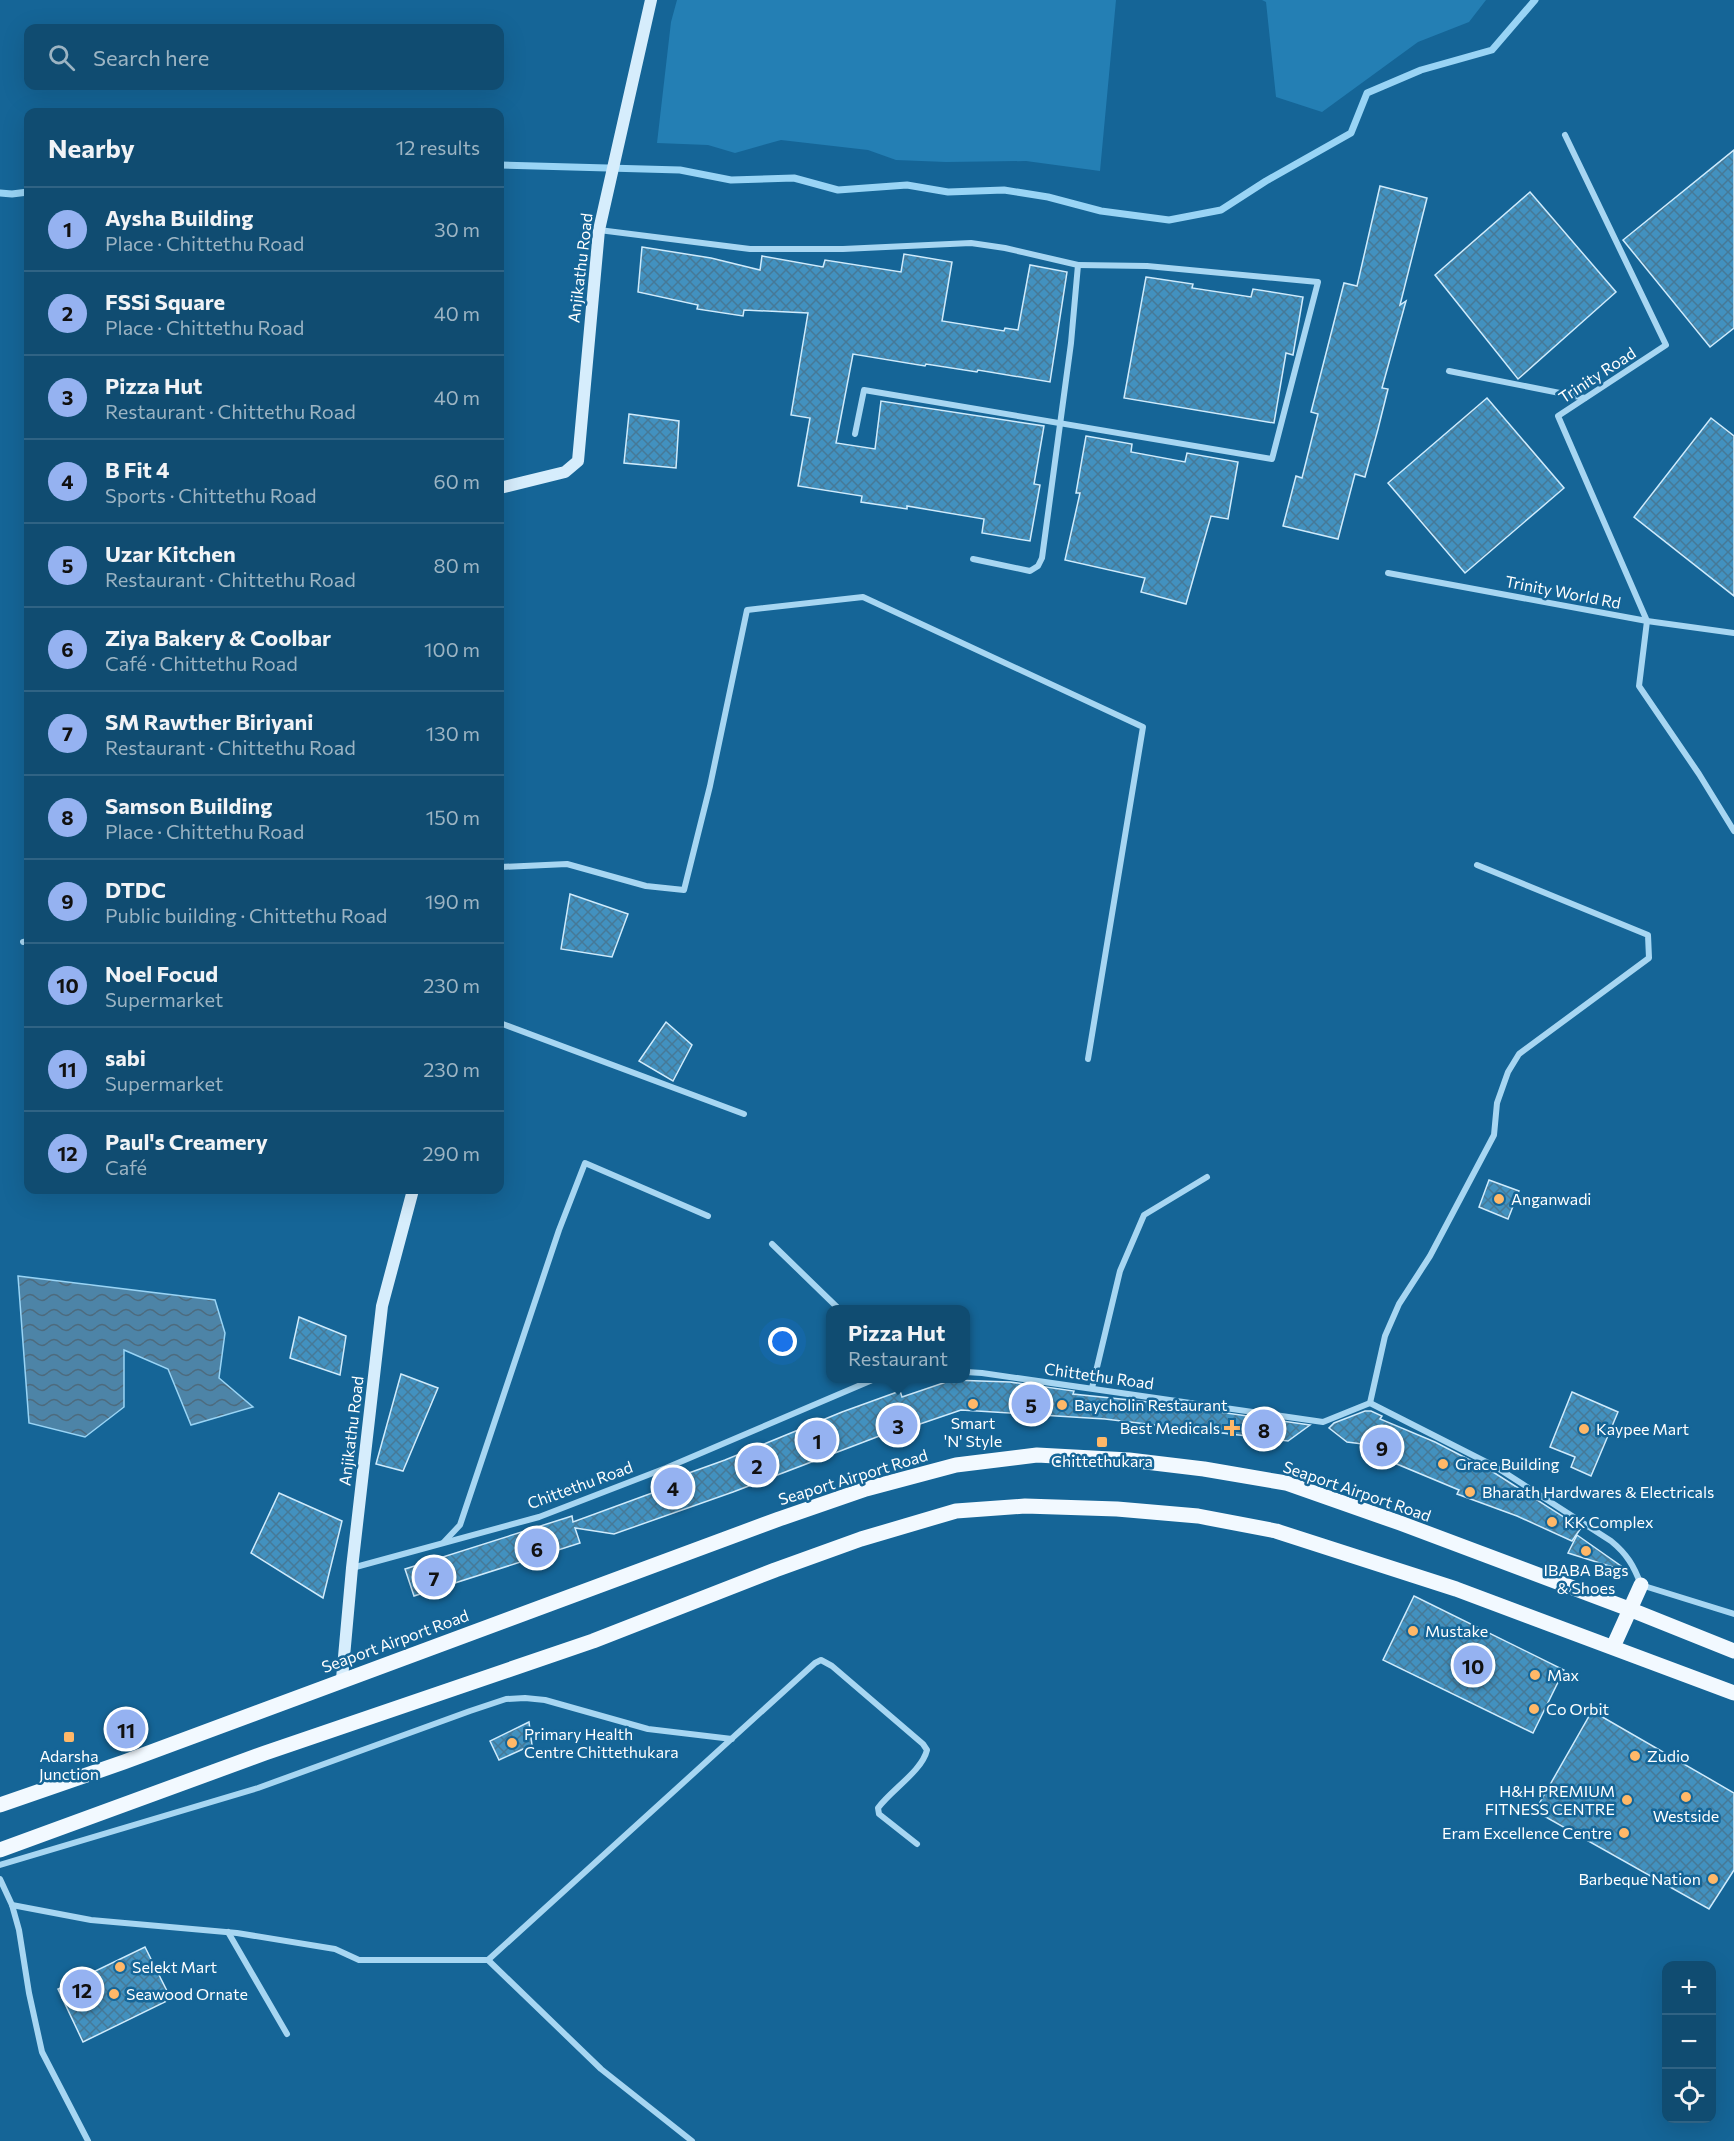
<!DOCTYPE html>
<meta charset="utf-8">
<style>
:root{--surface:#104c71;--page:#1e5679;--text:#f1f3f6;--muted:#9cb4c3;--line:#306384;--accent:#95b2f1}
body{margin:0;font-family:Commissioner,sans-serif;background:var(--page);color:var(--text)}
.controls{position:absolute;right:18px;bottom:18px;display:grid;overflow:hidden;border-radius:12px;box-shadow:0 6px 24px #0002}
.controls button{width:54px;height:54px;display:grid;place-items:center;padding:0;border:0;border-bottom:2px solid var(--line);background:var(--surface);color:var(--text);font:30px sans-serif}
.you{position:absolute;left:783px;top:1342px;width:21px;height:21px;margin:-15px;border:4px solid #fff;border-radius:50%;background:#1a73e8;box-shadow:0 0 0 9px #1a73e833}
.badge{display:grid;place-items:center;width:39px;height:39px;border-radius:50%;background:var(--accent);color:#111;font-size:20px;font-weight:700}
.pin{position:absolute;translate:-50% -50%;border:3px solid #fff;box-shadow:0 2px 6px #0006}
.popup{position:absolute;left:826px;top:1305px;width:144px;height:78px;box-sizing:border-box;display:grid;place-content:center;border-radius:12px;background:var(--surface);filter:drop-shadow(0 2px 4px #0005);font-size:20px;white-space:nowrap;color:var(--muted)}
.popup b{font-size:22px;color:var(--text)}
.popup::after{content:'';position:absolute;left:50%;top:100%;margin-left:-12px;border:12px solid transparent;border-top-color:var(--surface)}
.list{margin:0;padding:0;list-style:none}
h2{display:flex;justify-content:space-between;align-items:center;height:78px;margin:0;padding:0 24px;font-size:26px}
h2 small{font-size:20px;font-weight:400;color:var(--muted)}
.list li{display:grid;grid-template-columns:39px 1fr auto;gap:18px;align-items:center;box-sizing:border-box;height:84px;padding:0 24px;border-top:2px solid var(--line)}
.list b{display:block;font-size:22px;white-space:nowrap}
.list p{margin:0;font-size:20px;white-space:nowrap;color:var(--muted)}
.list em{font-size:20px;font-style:normal;color:var(--muted)}
.icon{flex:none;width:33px;height:33px;fill:none;stroke:currentColor;stroke-width:2;stroke-linecap:round;stroke-linejoin:round}
.map{position:relative;flex:none;width:1734px;height:2141px;overflow:hidden}
.search{position:absolute;background:var(--surface);box-shadow:0 6px 24px #0002;left:24px;top:24px;width:480px;height:66px;display:flex;align-items:center;gap:15px;box-sizing:border-box;padding:0 21px;border-radius:12px;color:var(--muted);font-size:22px}
.panel{position:absolute;background:var(--surface);box-shadow:0 6px 24px #0002;left:24px;top:108px;width:480px;height:1086px;border-radius:12px}
.map>svg:first-child{display:block}
.green{fill:#247fb4}
.water{fill:url(#water-waves);stroke:#99d4f5;stroke-width:1.5}
.lines{fill:none;stroke-linecap:round;stroke-linejoin:round}
.stream{stroke:#99d4f5;stroke-width:7}
.building{fill:url(#building-cross-hatch);stroke:#cfebfc;stroke-width:1.5}
.street{stroke:#a7d6f2;stroke-width:6}
.secondary{stroke:#d6edfc;stroke-width:12}
.primary{stroke:#f2f9ff;stroke-width:15}
.poi-dot{fill:#ffb868;stroke:#156597;stroke-width:2}
.labels{text-anchor:middle;stroke-width:5;stroke-linejoin:round;paint-order:stroke}
.street-label{font-size:16px;fill:#fff;stroke:#156597}
.poi-label{font-size:16px;fill:#fff;stroke:#156597;text-anchor:start}
</style>
<div class="map">
<svg width="1734" height="2141" viewBox="0 0 1734 2141">
<defs>
<pattern id="water-waves" width="16" height="10" patternUnits="userSpaceOnUse" patternTransform="scale(1.5)"><rect width="16" height="10" fill="#4d84a7"/><path d="M0 5q4-4 8 0t8 0" fill="none" stroke="#4d6b7e"/></pattern>
<pattern id="building-cross-hatch" width="8" height="8" patternUnits="userSpaceOnUse" patternTransform="scale(1.5)"><rect width="8" height="8" fill="#4291bf"/><path d="M0 0l8 8M0 8l8-8" fill="none" stroke="#467997"/></pattern>
</defs>
<rect width="100%" height="100%" fill="#156597"/>
<g class="green">
<polygon points="677,0 1116,0 1100,171 1026,161 946,162 896,160 868,150 781,140 735,153 708,145 657,143 671,22"/>
<polygon points="1262,0 1486,0 1469,22 1418,42 1322,112 1276,97 1266,2"/>
</g>
<polygon class="water" points="18,1276 215,1300 225,1333 219,1378 253,1407 191,1425 168,1369 124,1350 124,1407 85,1437 29,1423"/>
<g class="lines">
<g class="stream">
<polyline points="500,165 680,170 731,180 794,178 838,190 907,185 948,192 1004,190 1048,197 1101,211 1169,220 1221,210 1266,181 1351,133 1367,93 1421,70 1492,50 1535,0"/>
<polyline points="0,193 12,194 28,192"/>
</g>
</g>
<g class="building">
<polygon points="1734,150 1734,328 1710,347 1623,240"/>
<polygon points="1380,186 1427,198 1400,305 1406,301 1382,388 1388,389 1378,429 1365,477 1355,474 1338,539 1283,526 1296,476 1302,478 1318,414 1311,412 1344,283 1357,286"/>
<polygon points="1530,192 1616,292 1518,379 1435,275"/>
<polygon points="642,247 711,258 760,270 762,256 823,267 825,260 901,272 904,254 952,262 942,321 1004,331 1005,328 1018,330 1030,265 1067,272 1050,382 978,370 977,372 926,364 925,366 853,354 836,443 875,449 881,401 1044,426 1034,484 1040,485 1030,541 982,533 984,519 907,506 907,509 861,502 862,496 798,486 810,418 791,415 808,313 744,310 743,316 697,309 698,305 638,292"/>
<polygon points="1146,277 1193,284 1192,288 1251,297 1253,289 1303,297 1293,355 1286,353 1274,423 1124,398"/>
<polygon points="1487,398 1564,488 1465,573 1388,483"/>
<polygon points="629,414 679,421 676,468 624,463"/>
<polygon points="1711,418 1734,436 1734,596 1634,517"/>
<polygon points="1086,436 1132,444 1131,452 1185,462 1187,453 1238,462 1228,519 1211,516 1186,604 1141,592 1145,578 1065,560 1080,493 1076,493"/>
<polygon points="570,894 628,914 612,957 561,949"/>
<polygon points="666,1022 692,1045 673,1081 639,1061"/>
<polygon points="1489,1180 1519,1191 1508,1219 1479,1207"/>
<polygon points="299,1317 346,1336 340,1375 290,1358"/>
<polygon points="401,1374 438,1388 403,1471 376,1464"/>
<polygon points="952,1380 1010,1382 1074,1391 1073,1394 1149,1402 1310,1425 1288,1441 1105,1419 961,1410 917,1425 916,1422 733,1492 614,1534 575,1528 580,1543 414,1596 405,1569 572,1516 573,1522 663,1489 661,1483 725,1460 842,1412 900,1391 902,1397"/>
<polygon points="1572,1392 1618,1412 1591,1476 1571,1467 1575,1457 1550,1447"/>
<polygon points="1365,1411 1371,1411 1382,1416 1380,1419 1435,1442 1493,1472 1581,1528 1572,1541 1517,1516 1457,1494 1459,1490 1368,1452 1371,1445 1347,1442 1329,1428 1334,1423"/>
<polygon points="279,1493 342,1521 323,1598 251,1553"/>
<polygon points="1577,1535 1621,1566 1619,1569 1568,1553"/>
<polygon points="1414,1596 1564,1670 1533,1733 1383,1660"/>
<polygon points="1592,1711 1734,1793 1734,1870 1709,1909 1535,1811"/>
<polygon points="529,1722 532,1745 499,1760 490,1741"/>
<polygon points="145,1947 171,1999 83,2042 58,1989"/>
</g>
<g class="lines">
<g class="street">
<polyline points="1565,135 1666,345 1558,416 1647,621 1639,686 1699,774 1734,831"/>
<polyline points="599,230 750,249 843,249 971,243 1005,248 1078,265 1071,343 1042,558 1038,566 1030,571 973,559"/>
<polyline points="1449,371 1585,398"/>
<polyline points="855,434 864,390 1272,459 1318,282 1147,266 1078,265"/>
<polyline points="1388,573 1647,621 1734,633"/>
<polyline points="500,867 567,864 646,886 684,890 710,786 747,610 863,597 1143,727 1088,1059"/>
<polyline points="23,942 28,941"/>
<polyline points="500,1023 744,1114"/>
<polyline points="772,1244 840,1310"/>
<path d="M966 1372 982 1373 1323 1422 1370 1403 1496 1467 1611 1541C1627 1554 1634 1566 1641 1585L1734 1614"/>
<polyline points="1092,1388 1120,1271 1144,1215 1207,1177"/>
<polyline points="1370,1403 1385,1336 1399,1304 1430,1256 1494,1135 1497,1103 1508,1072 1519,1054 1649,958 1648,935 1477,865"/>
<polyline points="444,1542 460,1525 559,1230 585,1163 708,1216"/>
<polyline points="352,1568 539,1517 666,1468 877,1378"/>
<polyline points="0,1865 258,1788 470,1711 506,1699 525,1698 545,1700 648,1729 732,1739"/>
<polyline points="0,1879 12,1905 19,1930 29,1993 42,2052 88,2141"/>
<polyline points="12,1905 91,1920 237,1933 335,1949 359,1960 488,1960 601,2069 692,2141"/>
<polyline points="228,1932 287,2034"/>
<path d="M488 1960 815 1663 821 1660 832 1666 923 1744 927 1750C922 1771 891 1790 878 1808L879 1814 917 1844"/>
</g>
<g class="secondary">
<polyline points="500,488 565,472 578,461 599,230 651,0"/>
<polyline points="342,1679 352,1568 382,1306 413,1190"/>
</g>
<g class="primary">
<polyline points="1613,1647 1641,1585"/>
<polyline points="0,1805 124,1762 779,1519 866,1489 956,1465 1037,1455 1129,1460 1204,1469 1286,1483 1400,1523 1629,1609 1734,1651"/>
<polyline points="0,1850 265,1753 593,1641 775,1570 861,1539 956,1511 1025,1506 1117,1509 1198,1516 1276,1531 1456,1589 1734,1693"/>
</g>
</g>
<g class="poi-dot">
<circle cx="1499" cy="1199" r="6"/>
<circle cx="973" cy="1404" r="6"/>
<circle cx="1062" cy="1405" r="6"/>
<path d="M1229 1419h6v6h6v6h-6v6h-6v-6h-6v-6h6z"/>
<circle cx="1584" cy="1429" r="6"/>
<rect x="1096" y="1436" width="12" height="12" rx="3"/>
<circle cx="1443" cy="1464" r="6"/>
<circle cx="1470" cy="1492" r="6"/>
<circle cx="1552" cy="1522" r="6"/>
<circle cx="1586" cy="1551" r="6"/>
<circle cx="1413" cy="1631" r="6"/>
<circle cx="1535" cy="1675" r="6"/>
<circle cx="1534" cy="1709" r="6"/>
<rect x="63" y="1731" width="12" height="12" rx="3"/>
<circle cx="512" cy="1743" r="6"/>
<circle cx="1635" cy="1756" r="6"/>
<circle cx="1686" cy="1797" r="6"/>
<circle cx="1627" cy="1800" r="6"/>
<circle cx="1624" cy="1833" r="6"/>
<circle cx="1713" cy="1879" r="6"/>
<circle cx="120" cy="1967" r="6"/>
<circle cx="114" cy="1994" r="6"/>
</g>
<g class="labels">
<g class="street-label">
<text transform="translate(580 268) rotate(-83)" y="6">Anjikathu Road</text>
<text transform="translate(1597 375) rotate(-33)" y="6">Trinity Road</text>
<text transform="translate(1563 592) rotate(11)" y="6">Trinity World Rd</text>
<text transform="translate(1099 1376) rotate(8)" y="6">Chittethu Road</text>
<text transform="translate(351 1431) rotate(-83)" y="6">Anjikathu Road</text>
<text transform="translate(853 1477) rotate(-17)" y="6">Seaport Airport Road</text>
<text transform="translate(580 1485) rotate(-20)" y="6">Chittethu Road</text>
<text transform="translate(1357 1491) rotate(19)" y="6">Seaport Airport Road</text>
<text transform="translate(395 1641) rotate(-20)" y="6">Seaport Airport Road</text>
</g>
<g class="poi-label">
<text x="1511" y="1205">Anganwadi</text>
<text x="1074" y="1411">Baycholin Restaurant</text>
<text x="973" y="1429" text-anchor="middle">Smart<tspan x="973" dy="18">'N' Style</tspan></text>
<text x="1220" y="1434" text-anchor="end">Best Medicals</text>
<text x="1596" y="1435">Kaypee Mart</text>
<text x="1102" y="1467" text-anchor="middle">Chittethukara</text>
<text x="1455" y="1470">Grace Building</text>
<text x="1482" y="1498">Bharath Hardwares &amp; Electricals</text>
<text x="1564" y="1528">KK Complex</text>
<text x="1586" y="1576" text-anchor="middle">IBABA Bags<tspan x="1586" dy="18">&amp; Shoes</tspan></text>
<text x="1425" y="1637">Mustake</text>
<text x="1547" y="1681">Max</text>
<text x="1546" y="1715">Co Orbit</text>
<text x="524" y="1740">Primary Health<tspan x="524" dy="18">Centre Chittethukara</tspan></text>
<text x="69" y="1762" text-anchor="middle">Adarsha<tspan x="69" dy="18">Junction</tspan></text>
<text x="1647" y="1762">Zudio</text>
<text x="1615" y="1797" text-anchor="end">H&amp;H PREMIUM<tspan x="1615" dy="18">FITNESS CENTRE</tspan></text>
<text x="1686" y="1822" text-anchor="middle">Westside</text>
<text x="1612" y="1839" text-anchor="end">Eram Excellence Centre</text>
<text x="1701" y="1885" text-anchor="end">Barbeque Nation</text>
<text x="132" y="1973">Selekt Mart</text>
<text x="126" y="2000">Seawood Ornate</text>
</g>
</g>
</svg>
<div class="controls">
<button>+</button>
<button>−</button>
<button><svg class="icon" aria-label="locate" viewBox="0 0 24 24"><circle cx="12" cy="12" r="6"/><path d="M12 2v4M12 18v4M2 12h4M18 12h4"/></svg></button>
</div>
<div class="you"></div>
<div class="pin badge" style="left:817px;top:1440px">1</div>
<div class="pin badge" style="left:757px;top:1465px">2</div>
<div class="pin badge" style="left:898px;top:1425px">3</div>
<div class="popup"><b>Pizza Hut</b>Restaurant</div>
<div class="pin badge" style="left:673px;top:1487px">4</div>
<div class="pin badge" style="left:1031px;top:1404px">5</div>
<div class="pin badge" style="left:537px;top:1548px">6</div>
<div class="pin badge" style="left:434px;top:1577px">7</div>
<div class="pin badge" style="left:1264px;top:1429px">8</div>
<div class="pin badge" style="left:1382px;top:1447px">9</div>
<div class="pin badge" style="left:1473px;top:1665px">10</div>
<div class="pin badge" style="left:126px;top:1729px">11</div>
<div class="pin badge" style="left:82px;top:1989px">12</div>
<div class="search"><svg class="icon" aria-label="search" viewBox="0 0 24 24"><circle cx="10" cy="10" r="6"/><path d="M15 15l6 6"/></svg>Search here</div>
<section class="panel">
<h2>Nearby<small>12 results</small></h2>
<ul class="list">
<li><span class="badge">1</span><div><b>Aysha Building</b><p>Place · Chittethu Road</p></div><em>30 m</em></li>
<li><span class="badge">2</span><div><b>FSSi Square</b><p>Place · Chittethu Road</p></div><em>40 m</em></li>
<li><span class="badge">3</span><div><b>Pizza Hut</b><p>Restaurant · Chittethu Road</p></div><em>40 m</em></li>
<li><span class="badge">4</span><div><b>B Fit 4</b><p>Sports · Chittethu Road</p></div><em>60 m</em></li>
<li><span class="badge">5</span><div><b>Uzar Kitchen</b><p>Restaurant · Chittethu Road</p></div><em>80 m</em></li>
<li><span class="badge">6</span><div><b>Ziya Bakery &amp; Coolbar</b><p>Café · Chittethu Road</p></div><em>100 m</em></li>
<li><span class="badge">7</span><div><b>SM Rawther Biriyani</b><p>Restaurant · Chittethu Road</p></div><em>130 m</em></li>
<li><span class="badge">8</span><div><b>Samson Building</b><p>Place · Chittethu Road</p></div><em>150 m</em></li>
<li><span class="badge">9</span><div><b>DTDC</b><p>Public building · Chittethu Road</p></div><em>190 m</em></li>
<li><span class="badge">10</span><div><b>Noel Focud</b><p>Supermarket</p></div><em>230 m</em></li>
<li><span class="badge">11</span><div><b>sabi</b><p>Supermarket</p></div><em>230 m</em></li>
<li><span class="badge">12</span><div><b>Paul's Creamery</b><p>Café</p></div><em>290 m</em></li>
</ul>
</section>
</div>
